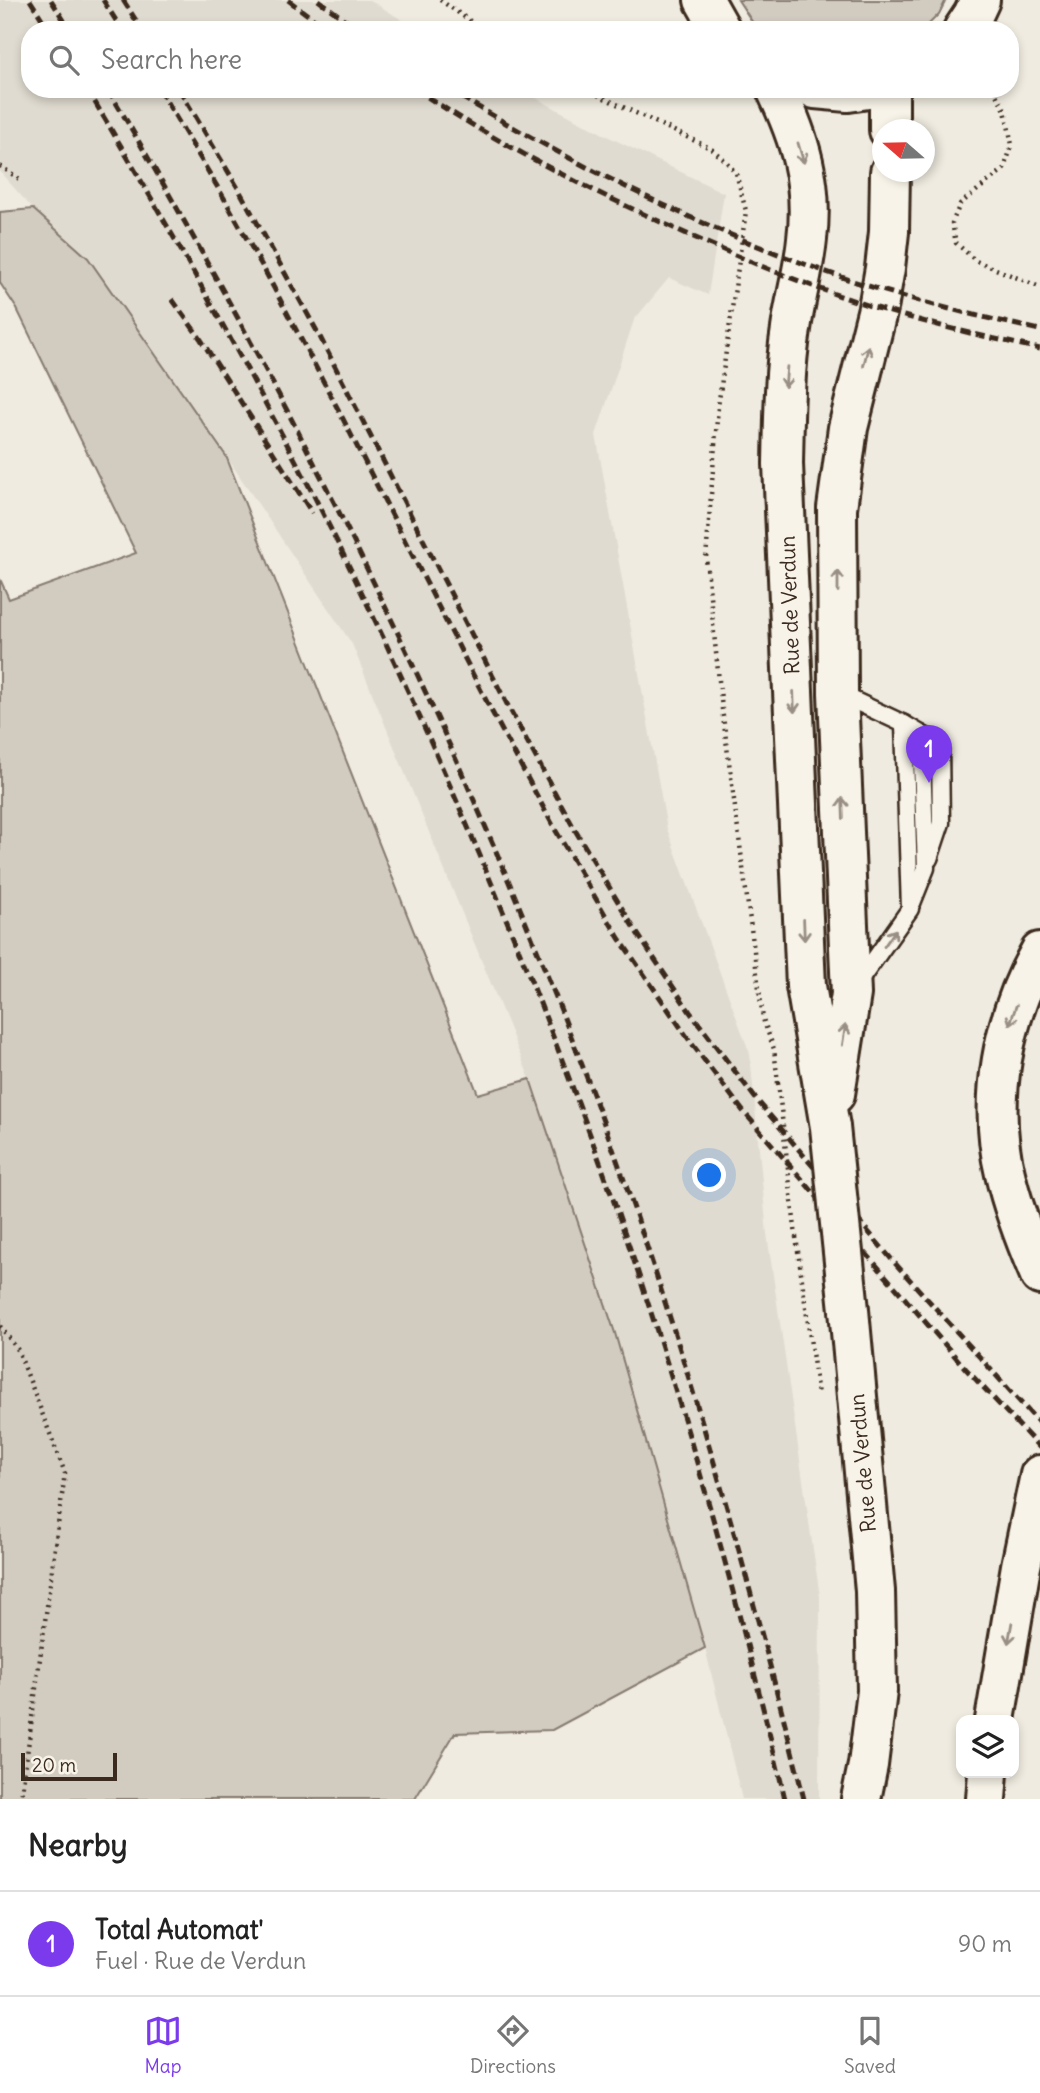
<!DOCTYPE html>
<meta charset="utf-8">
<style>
:root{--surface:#fff;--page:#f2f2f2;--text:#222;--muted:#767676;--line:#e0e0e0;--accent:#7c3aed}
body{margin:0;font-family:Delius,sans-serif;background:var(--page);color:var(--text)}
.controls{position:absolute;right:21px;bottom:21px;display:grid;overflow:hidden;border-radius:14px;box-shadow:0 4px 10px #0003}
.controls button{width:63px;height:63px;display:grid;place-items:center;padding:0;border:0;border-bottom:2px solid var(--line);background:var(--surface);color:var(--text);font:35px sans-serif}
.compass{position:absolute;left:872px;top:119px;width:63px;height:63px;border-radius:50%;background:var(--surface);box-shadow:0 4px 10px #0003;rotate:290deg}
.scale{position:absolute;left:21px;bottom:18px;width:96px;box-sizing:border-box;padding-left:7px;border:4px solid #3b2a1e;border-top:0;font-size:19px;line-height:24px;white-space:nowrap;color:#3b2a1e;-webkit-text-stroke:5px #f7f3e8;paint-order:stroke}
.you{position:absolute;left:710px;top:1176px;width:24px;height:24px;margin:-18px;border:5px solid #fff;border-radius:50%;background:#1a73e8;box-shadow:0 0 0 10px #1a73e833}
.badge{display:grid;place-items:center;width:46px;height:46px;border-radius:50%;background:var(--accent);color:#fff;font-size:23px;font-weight:700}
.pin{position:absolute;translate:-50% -58px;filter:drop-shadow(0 2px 4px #0008)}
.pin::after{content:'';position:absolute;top:37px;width:24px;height:21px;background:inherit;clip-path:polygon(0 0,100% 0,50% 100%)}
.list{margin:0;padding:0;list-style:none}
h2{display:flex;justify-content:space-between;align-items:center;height:91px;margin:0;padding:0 28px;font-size:30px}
h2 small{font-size:23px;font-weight:400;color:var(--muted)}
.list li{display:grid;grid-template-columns:46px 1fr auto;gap:21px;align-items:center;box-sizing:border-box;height:105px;padding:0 28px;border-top:2px solid var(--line)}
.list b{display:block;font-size:26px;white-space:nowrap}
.list p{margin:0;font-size:23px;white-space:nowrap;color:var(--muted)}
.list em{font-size:23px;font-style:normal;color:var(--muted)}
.icon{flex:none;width:38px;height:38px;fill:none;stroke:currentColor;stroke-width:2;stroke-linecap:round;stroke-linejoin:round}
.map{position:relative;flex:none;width:1040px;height:1799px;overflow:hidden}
.search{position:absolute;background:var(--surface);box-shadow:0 4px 10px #0003;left:21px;right:21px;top:21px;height:77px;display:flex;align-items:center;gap:18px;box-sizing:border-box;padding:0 24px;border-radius:28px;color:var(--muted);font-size:26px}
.sheet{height:196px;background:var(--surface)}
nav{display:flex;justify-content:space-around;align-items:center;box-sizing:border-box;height:98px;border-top:2px solid var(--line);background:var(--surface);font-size:19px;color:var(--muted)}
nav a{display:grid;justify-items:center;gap:4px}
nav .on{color:var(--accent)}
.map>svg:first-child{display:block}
.built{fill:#e0dbd0}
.green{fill:#d1cbc0;stroke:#867a6f;stroke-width:2}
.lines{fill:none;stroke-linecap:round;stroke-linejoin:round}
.service-casing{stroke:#3b2a1e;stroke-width:21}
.secondary-casing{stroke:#3b2a1e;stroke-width:44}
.primary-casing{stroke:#3b2a1e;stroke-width:44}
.trunk-casing{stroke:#3b2a1e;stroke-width:44}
.path{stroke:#3b2a1e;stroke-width:4.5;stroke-dasharray:2 5;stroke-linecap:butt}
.service{stroke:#f7f3e8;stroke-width:16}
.secondary{stroke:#f7f3e8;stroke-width:38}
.primary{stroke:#f7f3e8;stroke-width:38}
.trunk{stroke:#f7f3e8;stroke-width:38}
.rail{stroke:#3b2a1e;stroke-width:5;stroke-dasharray:10 5;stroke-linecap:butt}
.secondary-bridge-casing{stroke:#3b2a1e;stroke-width:44;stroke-linecap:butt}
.path-bridge{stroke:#3b2a1e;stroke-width:4.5;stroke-dasharray:2 5;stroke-linecap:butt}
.secondary-bridge{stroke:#f7f3e8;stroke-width:38}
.oneway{stroke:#998e83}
.labels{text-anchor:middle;stroke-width:5;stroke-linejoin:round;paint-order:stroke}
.street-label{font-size:21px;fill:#3b2a1e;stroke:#f7f3e8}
</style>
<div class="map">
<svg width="1040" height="1799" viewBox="0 0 1040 1799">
<rect width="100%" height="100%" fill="#efebe0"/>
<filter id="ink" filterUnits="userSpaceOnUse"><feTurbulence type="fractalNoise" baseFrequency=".0143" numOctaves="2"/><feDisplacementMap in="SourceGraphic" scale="14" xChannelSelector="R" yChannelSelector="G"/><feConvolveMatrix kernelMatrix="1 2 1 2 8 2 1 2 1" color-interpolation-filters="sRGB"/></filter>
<g filter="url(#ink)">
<polygon class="built" points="0,0 370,0 418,30 30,30 30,89 519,89 609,137 724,193 708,295 669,278 634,320 596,435 667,829 750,1054 767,1234 820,1597 819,1799 742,1799 705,1648 615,1333 530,1079 352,644 226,456 88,258 33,209 0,172"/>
<g class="green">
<polygon points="738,0 946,0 939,14 923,30 762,30 753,23"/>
<polygon points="33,209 88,258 226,456 478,1094 530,1079 615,1333 705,1648 552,1730 455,1733 415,1799 0,1799 0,579 9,599 136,553 17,309 0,283 0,212"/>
</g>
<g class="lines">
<g class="service-casing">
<g id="service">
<polyline points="838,693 904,724 910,909 858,983"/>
<polyline points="904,724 921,734 926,868 912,903"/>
<polyline points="921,734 940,744 941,823 929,859"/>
</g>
</g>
<g class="secondary-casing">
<g id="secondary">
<path d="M776 89C800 139 814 184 807 239 804 270 795 299 791 329 784 374 784 419 783 464L806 986 830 1127"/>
<polyline points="889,89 889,130"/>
<polyline points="835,1094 851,994 838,693 837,508 848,428 878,308 885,268 889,232 890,172"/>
<polyline points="849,1310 875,1591 877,1691 868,1765 861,1799"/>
</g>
</g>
<g class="primary-casing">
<g id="primary">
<polyline points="704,0 721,30"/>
<polyline points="963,30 973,15 980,0"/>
<polyline points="815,89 848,92 868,89"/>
</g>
</g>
<g class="trunk-casing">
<g id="trunk">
<path d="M1040 952C1003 1018 987 1100 1005 1174 1013 1209 1026 1242 1040 1275"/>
<polyline points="995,1720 1021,1566 1040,1475"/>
<polyline points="986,1799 988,1773"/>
</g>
</g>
<g class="path">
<polyline points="440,0 483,30"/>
<polyline points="585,89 710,148 724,159 736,173 746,211 718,407 706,558 722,709 763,1019 774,1049 778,1083"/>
<polyline points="993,89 1005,110 1012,145 1004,169 960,204 952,223 956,243 976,261 1040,287"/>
<polyline points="0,166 21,180"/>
<polyline points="796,1237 818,1395"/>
<polyline points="0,1326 18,1350 65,1473 21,1799"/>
</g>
<use href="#service" class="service"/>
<use href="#secondary" class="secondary"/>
<use href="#primary" class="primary"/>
<use href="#trunk" class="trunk"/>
<g class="rail">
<polyline points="30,0 49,30"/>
<polyline points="51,0 70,30"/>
<polyline points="103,0 122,30"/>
<polyline points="123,0 142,30"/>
<polyline points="288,0 328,30"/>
<polyline points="318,0 359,30"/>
<path d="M87 89C165 219 240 353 310 488 410 684 497 888 575 1094 661 1323 729 1561 785 1799"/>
<path d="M108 89C296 407 460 739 590 1086 677 1318 744 1558 804 1799"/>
<polyline points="159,89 224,198 266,273 339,411 492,712 556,831 619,938 692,1044 743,1111 966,1369 1040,1448"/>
<polyline points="179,89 238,188 318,333 507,704 575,830 635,930 690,1012 756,1099 893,1261 1040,1424"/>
<path d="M415 89C494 141 577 184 663 223 734 256 806 286 880 309 933 325 986 337 1040 349"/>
<path d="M448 89C575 166 710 233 850 280 913 301 976 316 1040 330"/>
<polyline points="172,299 200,338 312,513"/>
</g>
<g class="secondary-bridge-casing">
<polyline id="secondary-bridge" points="830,1127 849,1310"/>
</g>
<polyline class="path-bridge" points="778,1083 796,1237"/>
<use href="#secondary-bridge" class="secondary-bridge"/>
</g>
<defs><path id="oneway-shaft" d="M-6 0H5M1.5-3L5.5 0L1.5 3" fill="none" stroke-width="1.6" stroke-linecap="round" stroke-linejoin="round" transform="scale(1.75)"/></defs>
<g class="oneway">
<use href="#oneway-shaft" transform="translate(801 153) rotate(73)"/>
<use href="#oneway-shaft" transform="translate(866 356) rotate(-76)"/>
<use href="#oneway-shaft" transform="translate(786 377) rotate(95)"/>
<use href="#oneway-shaft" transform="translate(838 581) rotate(-90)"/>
<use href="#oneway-shaft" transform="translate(794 702) rotate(88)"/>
<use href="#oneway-shaft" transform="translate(843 808) rotate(-92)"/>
<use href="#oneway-shaft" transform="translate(804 930) rotate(88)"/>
<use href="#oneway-shaft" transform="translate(890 938) rotate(-55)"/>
<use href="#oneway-shaft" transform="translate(1013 1015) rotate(109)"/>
<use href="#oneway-shaft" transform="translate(844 1035) rotate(-81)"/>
<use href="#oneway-shaft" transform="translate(1010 1633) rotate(100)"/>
</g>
</g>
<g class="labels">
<g class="street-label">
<text transform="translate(790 605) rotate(-92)" y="7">Rue de Verdun</text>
<text transform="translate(863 1463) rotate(-95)" y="7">Rue de Verdun</text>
</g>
</g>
</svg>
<div class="controls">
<button><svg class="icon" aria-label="layers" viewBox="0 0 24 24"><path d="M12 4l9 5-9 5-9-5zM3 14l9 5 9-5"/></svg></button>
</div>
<svg class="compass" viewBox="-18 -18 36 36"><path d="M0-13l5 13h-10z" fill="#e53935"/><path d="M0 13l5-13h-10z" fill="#767676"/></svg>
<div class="scale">20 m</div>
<div class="you"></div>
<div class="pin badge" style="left:929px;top:783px">1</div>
<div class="search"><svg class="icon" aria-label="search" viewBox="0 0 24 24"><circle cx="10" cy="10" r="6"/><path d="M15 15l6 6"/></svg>Search here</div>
</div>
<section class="sheet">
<h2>Nearby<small></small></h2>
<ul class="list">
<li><span class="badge">1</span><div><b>Total Automat'</b><p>Fuel · Rue de Verdun</p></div><em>90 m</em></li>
</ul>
</section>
<nav>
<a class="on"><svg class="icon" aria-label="map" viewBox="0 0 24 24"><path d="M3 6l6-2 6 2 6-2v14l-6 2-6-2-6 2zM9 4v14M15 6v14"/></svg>Map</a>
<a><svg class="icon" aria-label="directions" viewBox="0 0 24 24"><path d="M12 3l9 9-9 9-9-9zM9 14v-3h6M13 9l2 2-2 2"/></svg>Directions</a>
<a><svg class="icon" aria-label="saved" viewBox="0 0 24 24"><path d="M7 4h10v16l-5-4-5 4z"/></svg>Saved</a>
</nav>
